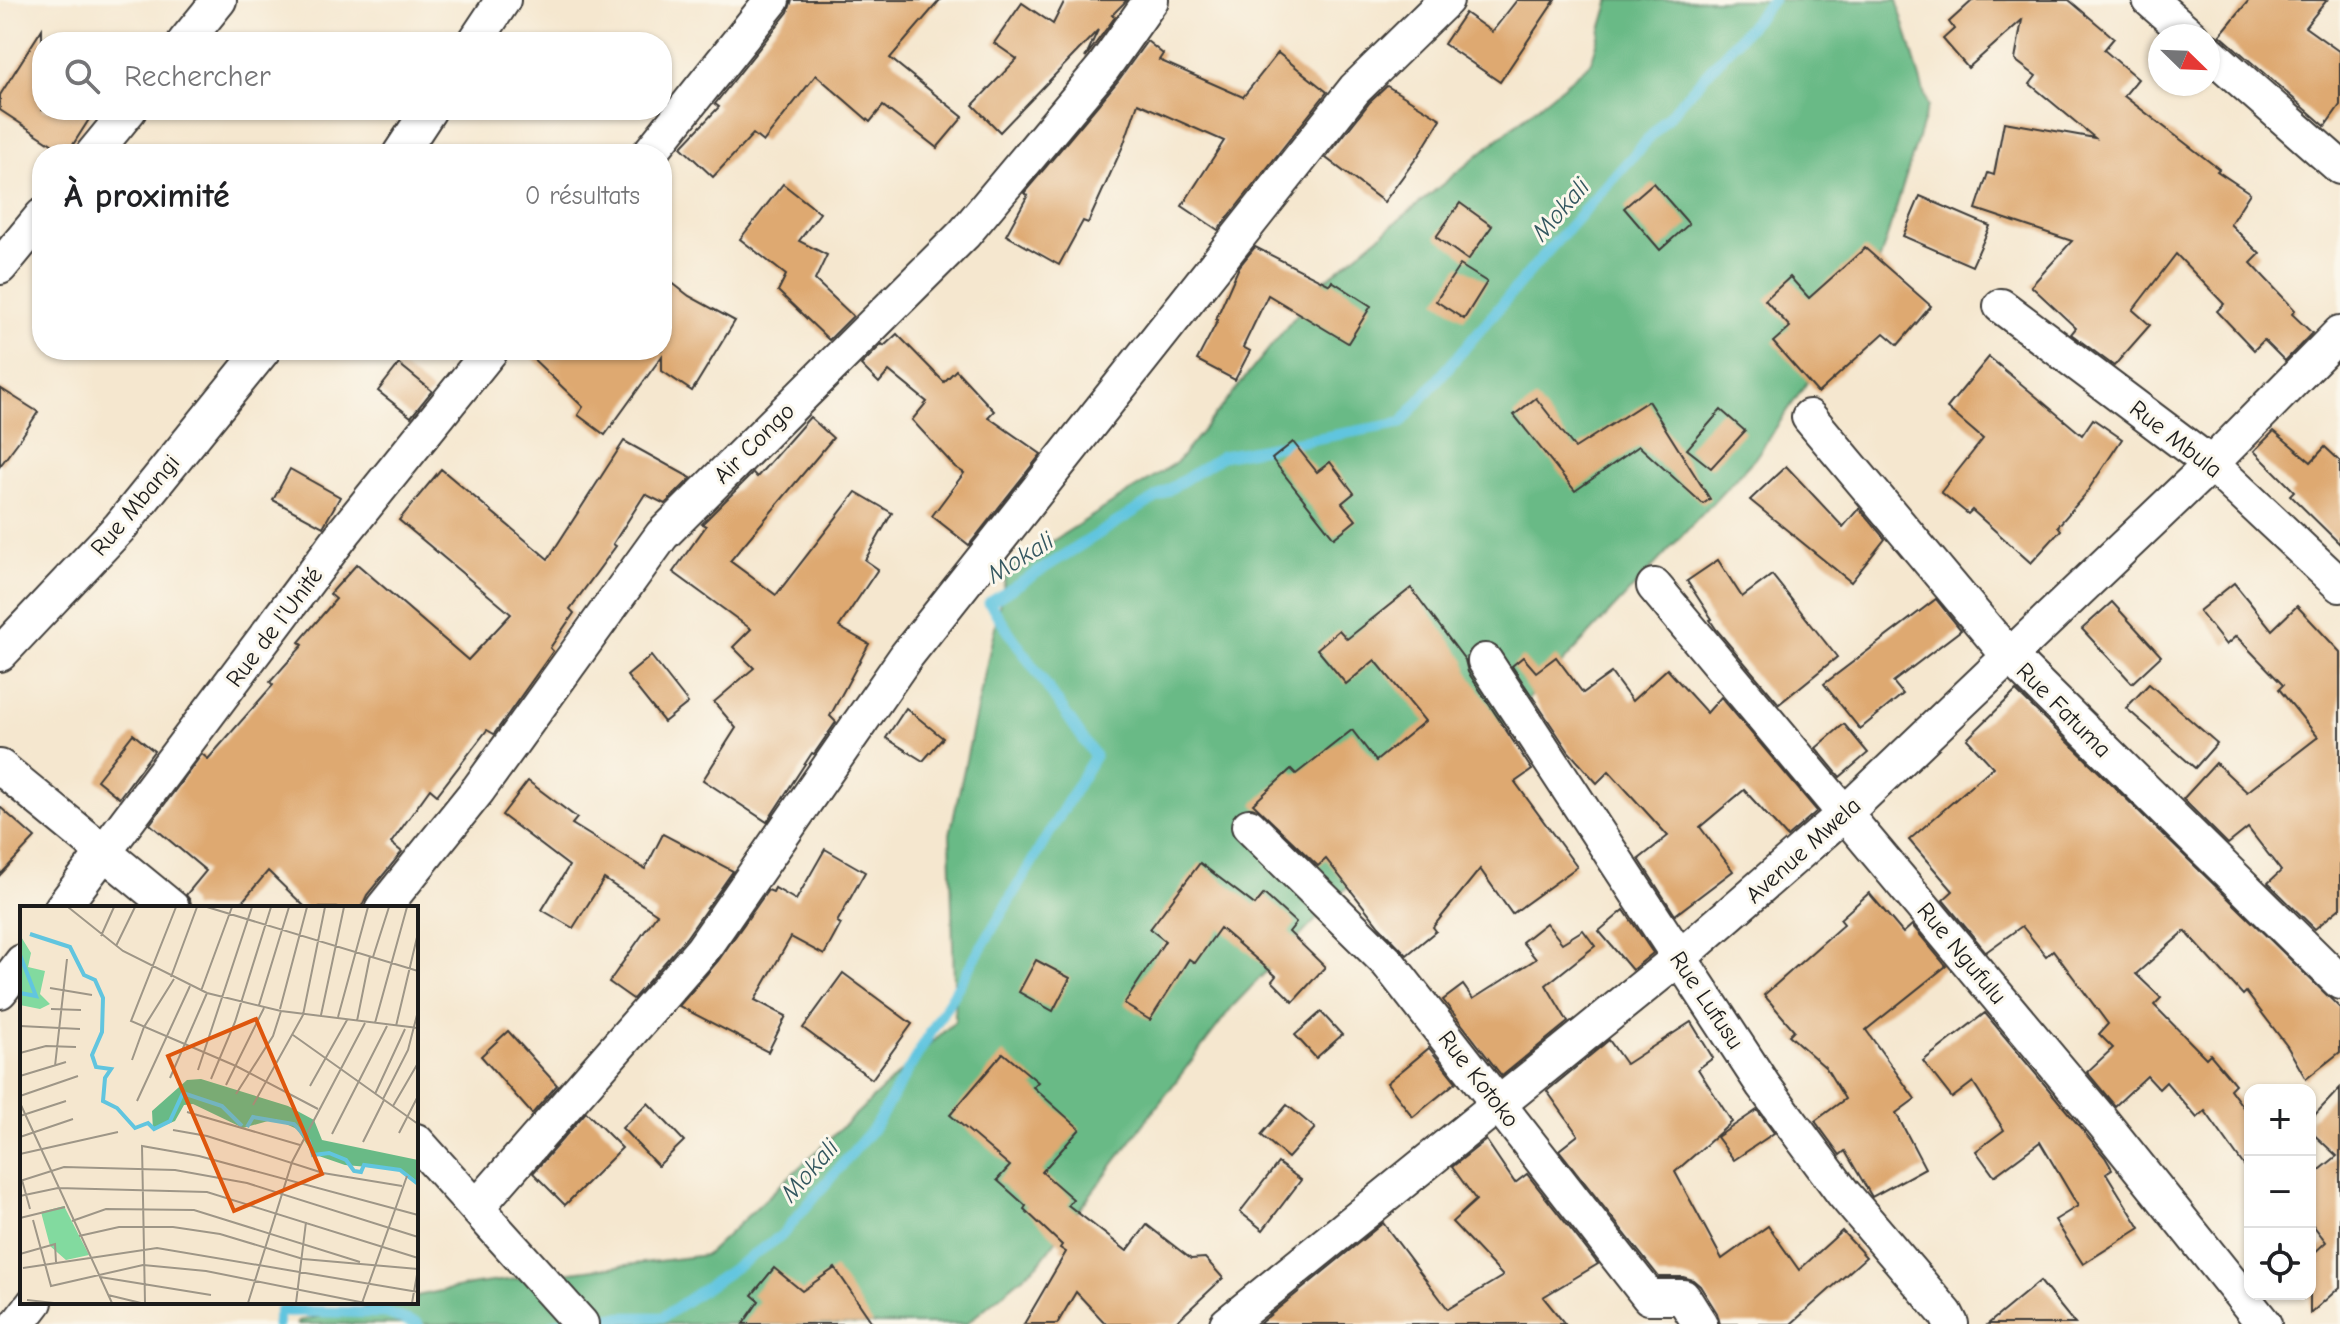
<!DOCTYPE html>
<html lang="fr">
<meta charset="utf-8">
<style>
:root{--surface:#fff;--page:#f2f2f2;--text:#202124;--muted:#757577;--line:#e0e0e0}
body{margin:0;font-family:"Comic Neue",sans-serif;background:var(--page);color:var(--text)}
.controls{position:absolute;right:24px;bottom:24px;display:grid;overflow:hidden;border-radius:16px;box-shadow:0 2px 6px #0004}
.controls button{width:72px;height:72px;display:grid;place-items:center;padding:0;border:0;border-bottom:2px solid var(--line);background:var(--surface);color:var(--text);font:40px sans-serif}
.compass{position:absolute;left:2148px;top:24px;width:72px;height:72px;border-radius:50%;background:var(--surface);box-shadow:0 2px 6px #0004;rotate:113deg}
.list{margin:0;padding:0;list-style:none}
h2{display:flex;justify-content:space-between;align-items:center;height:104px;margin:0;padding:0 32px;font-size:34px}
h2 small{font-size:26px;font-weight:400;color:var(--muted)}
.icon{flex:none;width:44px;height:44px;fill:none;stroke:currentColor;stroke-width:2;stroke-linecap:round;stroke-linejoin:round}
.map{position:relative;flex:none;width:2340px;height:1324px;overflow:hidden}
.search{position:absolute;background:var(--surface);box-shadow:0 2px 6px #0004;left:32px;top:32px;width:640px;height:88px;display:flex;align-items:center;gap:20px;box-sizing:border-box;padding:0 28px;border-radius:32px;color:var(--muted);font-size:30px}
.panel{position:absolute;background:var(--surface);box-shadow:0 2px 6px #0004;left:32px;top:144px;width:640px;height:216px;border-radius:32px}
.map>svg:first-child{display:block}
.forest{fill:#69ba86;stroke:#426b51;stroke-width:2}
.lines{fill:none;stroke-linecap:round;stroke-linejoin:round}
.stream{stroke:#61c5df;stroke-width:11}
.building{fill:#dea971}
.street-casing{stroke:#3d3a37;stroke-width:38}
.street{stroke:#fff;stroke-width:34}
.labels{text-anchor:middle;stroke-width:6;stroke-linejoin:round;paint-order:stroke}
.street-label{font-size:24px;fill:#1c1c1c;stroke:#fbf7ec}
.water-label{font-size:26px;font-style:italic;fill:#345760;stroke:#fbf7ec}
.inset-river{fill:none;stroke:#61c5df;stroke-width:4}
.inset-road{fill:none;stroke:#9e9687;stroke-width:2}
.view{fill:#de560d;fill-opacity:0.15;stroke:#de560d;stroke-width:4}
.inset-edge{fill:none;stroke:#1c1c1c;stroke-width:4}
</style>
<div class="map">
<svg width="2340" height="1324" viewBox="0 0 2340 1324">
<rect width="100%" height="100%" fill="#fbf7ec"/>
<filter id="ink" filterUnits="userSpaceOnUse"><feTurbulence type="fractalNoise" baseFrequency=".0125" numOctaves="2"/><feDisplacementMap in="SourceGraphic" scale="16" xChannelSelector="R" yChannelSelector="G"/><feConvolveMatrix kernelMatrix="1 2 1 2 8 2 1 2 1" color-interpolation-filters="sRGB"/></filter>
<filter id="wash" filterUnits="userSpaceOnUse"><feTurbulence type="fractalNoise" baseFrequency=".006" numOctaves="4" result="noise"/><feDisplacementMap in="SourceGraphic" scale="32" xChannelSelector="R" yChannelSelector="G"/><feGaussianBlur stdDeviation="1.8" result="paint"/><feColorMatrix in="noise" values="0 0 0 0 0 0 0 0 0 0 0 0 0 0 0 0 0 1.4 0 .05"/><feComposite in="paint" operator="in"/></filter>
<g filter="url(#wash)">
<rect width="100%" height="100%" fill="#f5e7cf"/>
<polygon class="forest" points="1610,0 1897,0 1928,106 1870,291 1755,458 1538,689 1232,1007 1038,1264 966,1324 297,1324 299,1321 389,1302 416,1302 416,1296 476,1284 706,1255 955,1021 950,834 1007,570 1177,462 1323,282 1591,63"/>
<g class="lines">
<g class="stream">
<polyline points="277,1324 280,1311 386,1313 418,1324"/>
<polyline points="554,1324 575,1318 663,1317 781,1236 875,1126 1095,756 989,603 1222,456 1401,423 1537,263 1773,0"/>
</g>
</g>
<g id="blocks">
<g class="building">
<polygon points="792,0 940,0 890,58 963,117 937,148 883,106 870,122 816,75 763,142 753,134 713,177 681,147 719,107 715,104 788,12"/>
<polygon points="1065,0 1127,0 1112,15 1115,17 1085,58 1098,30 1000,132 973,105 1017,59 994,43 1022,3 1053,24"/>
<polygon points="1517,0 1555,0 1500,82 1444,44 1465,13 1492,32"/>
<polygon points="1973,0 2069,0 2114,38 2104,50 2138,79 2124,96 2219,169 2217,171 2250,193 2230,224 2260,254 2251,263 2295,310 2292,314 2312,333 2285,361 2264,340 2254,350 2217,311 2224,304 2176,254 2133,310 2150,325 2114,366 2071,334 2076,328 2031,286 2072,241 1976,209 1988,173 1994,175 2004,122 2095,138 2030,84 2036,76 2015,60 2022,20 1968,68 1943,39 1954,29 1949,22"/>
<polygon points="2249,0 2327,0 2305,27 2340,52 2340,105 2325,126 2220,35"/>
<polygon points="42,29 42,110 95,110 67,154 0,110 0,95"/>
<polygon points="1147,41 1163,54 1159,60 1243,97 1278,53 1327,92 1218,230 1182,206 1224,141 1138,103 1123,146 1088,223 1083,221 1059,265 1006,235 1028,195 1024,193 1118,81"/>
<polygon points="1387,86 1441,119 1420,153 1384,202 1326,158 1370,102"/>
<polygon points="1653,183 1689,224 1660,250 1624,208"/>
<polygon points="783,184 820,213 799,241 827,255 815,280 853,316 829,340 778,291 786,275 740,239"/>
<polygon points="1920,196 1990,226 1972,266 1903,236"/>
<polygon points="1460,203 1492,226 1468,260 1436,237"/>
<polygon points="1255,247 1330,285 1332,281 1371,306 1348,343 1268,295 1243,347 1250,351 1235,380 1197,360 1218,320 1216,319 1239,267"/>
<polygon points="1865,248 1931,306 1898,345 1884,333 1818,393 1773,342 1790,327 1765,300 1790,277 1809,298"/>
<polygon points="1460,265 1487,282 1464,319 1436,301"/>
<polygon points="662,275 689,296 735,321 692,391 662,371 662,356 605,435 578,415 583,407 524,350 662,350"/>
<polygon points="897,334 944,382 956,370 994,411 988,417 1041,454 969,545 932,516 964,473 955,467 912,420 927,402 889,371 879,383 861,365 882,344 884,346"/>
<polygon points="1989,357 2082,435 2093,419 2122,439 2084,496 2058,526 2061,530 2031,563 1972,510 1968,514 1941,492 1983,439 1947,408"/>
<polygon points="399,364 432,391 411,417 378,391"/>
<polygon points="0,388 38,412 21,438 0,466"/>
<polygon points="1536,398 1575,448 1648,401 1710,499 1703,504 1639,446 1575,491 1514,415"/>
<polygon points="1721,410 1745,431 1711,468 1687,449"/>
<polygon points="810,417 833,438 730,561 776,595 856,492 892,513 865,560 878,569 839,627 869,644 830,716 836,722 814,754 812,753 767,822 703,780 736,728 714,702 754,668 733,647 751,629 673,572 706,526 702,524 753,473 757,477"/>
<polygon points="2274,431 2311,462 2325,447 2340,461 2340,544 2290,495 2294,491 2254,451"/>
<polygon points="624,441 691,478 665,504 645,494 613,544 616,546 570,609 574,613 550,648 553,651 494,734 487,730 437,795 430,789 391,843 402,852 367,895 361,908 306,908 268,871 237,908 192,908 190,900 186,895 206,871 150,824 202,754 208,759 273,685 270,682 303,645 299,642 336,599 330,594 357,564 468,660 511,614 399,520 441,469 548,559"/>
<polygon points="1293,442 1317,472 1330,462 1354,493 1342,503 1356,520 1334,538 1272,459"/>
<polygon points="1786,466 1843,527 1859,508 1885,539 1851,582 1750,500"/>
<polygon points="290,469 340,497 323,527 273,500"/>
<polygon points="1718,560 1742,597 1772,575 1837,657 1779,704 1716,629 1710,620 1712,619 1687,581"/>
<polygon points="2234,583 2272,630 2297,606 2340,652 2340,908 2315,929 2268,883 2281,871 2248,828 2228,844 2183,799 2216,763 2247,792 2318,737 2279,689 2283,685 2236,636 2226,645 2199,611"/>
<polygon points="1411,588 1465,660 1468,672 1532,770 1515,782 1577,867 1512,914 1480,869 1433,927 1436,931 1407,955 1379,926 1326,859 1318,866 1253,804 1291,769 1296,774 1352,730 1376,761 1425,721 1375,660 1346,684 1317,649 1339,630 1347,639"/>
<polygon points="1936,599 1961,630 1893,682 1903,694 1860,729 1824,684"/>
<polygon points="2112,602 2161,656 2132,683 2082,629"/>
<polygon points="651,656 688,703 664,722 627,676"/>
<polygon points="1523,657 1536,672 1556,657 1583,693 1611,673 1632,701 1667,669 1707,713 1721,697 1817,811 1787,837 1744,790 1700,827 1733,871 1675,915 1639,859 1668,836 1609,771 1597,783 1569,752 1512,666"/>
<polygon points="2149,684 2217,743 2195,768 2126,708"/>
<polygon points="2016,691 2340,1008 2340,1052 2306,1079 2287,1046 2246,992 2243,995 2185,931 2136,974 2161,998 2154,1005 2206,1058 2210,1054 2235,1084 2230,1089 2250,1117 2250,1174 2205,1111 2197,1118 2166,1082 2159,1089 2147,1076 2115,1106 2087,1072 2113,1048 2099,1034 2108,1024 2053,950 2046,956 2022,926 1986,952 1943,900 1953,891 1909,840 1993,767 1967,739"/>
<polygon points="906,708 943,738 923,761 886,738"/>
<polygon points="1844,724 1868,753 1840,777 1816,748"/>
<polygon points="133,734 154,751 119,798 97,780"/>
<polygon points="528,781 577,818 572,824 645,869 663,834 733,871 686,938 633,999 609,982 657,914 604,879 573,928 542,910 569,866 502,815"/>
<polygon points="0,807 35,838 0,875"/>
<polygon points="825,849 865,872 837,922 841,924 824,955 791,937 755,1000 786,1016 768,1052 679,1006 718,961 768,890 773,892 775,888 796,900"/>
<polygon points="1200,863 1255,905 1264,894 1296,923 1289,932 1325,967 1293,1002 1272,981 1276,976 1220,928 1195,963 1189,959 1150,1020 1124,1004 1165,941 1150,929"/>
<polygon points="1869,893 1903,933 1912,925 1946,966 1866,1030 1915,1099 1896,1113 1925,1168 1872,1197 1845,1151 1840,1155 1815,1121 1845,1099 1826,1068 1789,1035 1794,1030 1764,995 1844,924 1840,919"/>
<polygon points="1624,910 1653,953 1632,970 1599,931"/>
<polygon points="1546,923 1562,943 1583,930 1595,946 1546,985 1568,1022 1502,1076 1443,1000 1463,985 1473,999 1536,959 1522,942"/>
<polygon points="1036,960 1070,978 1053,1011 1019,992"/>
<polygon points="843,973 912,1024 872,1079 803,1028"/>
<polygon points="1321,1012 1342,1035 1316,1058 1295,1035"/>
<polygon points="1985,1013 2105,1157 2112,1169 2106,1173 2140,1228 2083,1264 2055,1220 2078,1206 2040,1142 1994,1176 1976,1151 2004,1130 1973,1082 1952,1098 1923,1061"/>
<polygon points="1691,1022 1713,1058 1698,1069 1732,1122 1675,1172 1722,1259 1768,1226 1799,1270 1842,1231 1866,1257 1791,1324 1720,1324 1717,1313 1700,1286 1693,1280 1683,1277 1659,1277 1559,1150 1578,1135 1547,1091 1609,1040 1626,1064"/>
<polygon points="508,1031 557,1085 532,1114 481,1056"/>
<polygon points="1429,1048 1456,1082 1413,1117 1387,1083"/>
<polygon points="1003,1053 1038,1082 1033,1087 1080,1129 1042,1172 1073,1199 1068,1205 1127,1251 1147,1225 1191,1259 1205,1258 1223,1278 1174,1324 1106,1324 1076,1292 1057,1324 1024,1324 1066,1252 1060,1248 1062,1245 1024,1209 1026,1206 997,1180 1010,1166 950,1115"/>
<polygon points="2340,1088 2340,1287 2310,1314 2310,1257 2326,1242 2310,1221 2310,1178 2337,1156 2310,1131 2310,1120"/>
<polygon points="648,1103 684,1141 658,1166 622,1128"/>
<polygon points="1287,1105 1315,1128 1288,1158 1261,1135"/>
<polygon points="1757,1110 1774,1133 1734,1160 1717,1137"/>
<polygon points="586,1112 622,1148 565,1205 533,1173"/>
<polygon points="1486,1140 1515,1183 1527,1174 1598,1264 1543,1297 1565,1324 1259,1324 1383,1223 1448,1309 1503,1276 1452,1222 1476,1200 1452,1167"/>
<polygon points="1278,1163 1301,1180 1263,1230 1240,1212"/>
<polygon points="774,1268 802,1291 835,1268 873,1324 743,1324 759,1301 752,1295"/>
<polygon points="2040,1281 2075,1324 1988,1324"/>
</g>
</g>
</g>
<g filter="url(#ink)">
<use href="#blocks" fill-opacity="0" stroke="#3d3a37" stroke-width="2"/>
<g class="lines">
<g class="street-casing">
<g id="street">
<polyline points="2150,0 2191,36"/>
<polyline points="185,42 219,0"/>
<polyline points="475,42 503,0"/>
<polyline points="2208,51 2340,167"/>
<polyline points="93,154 129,110"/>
<polyline points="400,154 429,110"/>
<polyline points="649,154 772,0"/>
<polyline points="0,267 42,216"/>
<polyline points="2001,306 2211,464 2340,585"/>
<polyline points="1809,417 2009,656 2340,982"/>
<polyline points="1654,586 2101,1120 2264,1324"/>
<polyline points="0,654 120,527 263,350"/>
<polyline points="1485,661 1763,1085 1843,1193 1946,1314 1951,1324"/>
<polyline points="0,767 172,908"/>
<polyline points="1249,826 1388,963 1649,1297 1683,1297 1700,1324"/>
<polyline points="62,908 345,531 491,350"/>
<polyline points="383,908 478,790 662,535 964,234 1103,68 1151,0"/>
<polyline points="0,991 22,962"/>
<polyline points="416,1141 581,1324"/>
<polyline points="477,1207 702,950 907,655 1355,89 1446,0"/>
<polyline points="18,1324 35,1302"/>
<polyline points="1227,1324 1679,958 1845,813 2211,464 2340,333"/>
</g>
</g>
<use href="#street" class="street"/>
</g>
</g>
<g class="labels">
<g class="street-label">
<text transform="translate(2176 439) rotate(38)" y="8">Rue Mbula</text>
<text transform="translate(754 443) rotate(-45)" y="8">Air Congo</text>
<text transform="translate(135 505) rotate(-50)" y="8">Rue Mbangi</text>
<text transform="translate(274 627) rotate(-53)" y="8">Rue de l'Unité</text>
<text transform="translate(2064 710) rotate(45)" y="8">Rue Fatuma</text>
<text transform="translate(1803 850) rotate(-42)" y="8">Avenue Mwela</text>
<text transform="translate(1962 953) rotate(50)" y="8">Rue Ngufulu</text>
<text transform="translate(1707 1000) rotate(56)" y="8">Rue Lufusu</text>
<text transform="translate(1479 1079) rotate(52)" y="8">Rue Kotoko</text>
</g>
<g class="water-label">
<text transform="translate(1560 209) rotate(-49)" y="9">Mokali</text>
<text transform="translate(1020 557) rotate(-32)" y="9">Mokali</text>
<text transform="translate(809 1170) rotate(-49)" y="9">Mokali</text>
</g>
</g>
<g transform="translate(20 906)">
<rect width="398" height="398" fill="#f5e7cf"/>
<path d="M0 29 11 47 8 61 25 65 20 88 30 98 20 103 0 99ZM44 300 69 349 46 354 30 340 21 306Z" fill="#82da9f"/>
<path d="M181 173 268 200 294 214 302 234 398 254V276L382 264 325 259 293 248 277 223 255 213 223 222 173 198 164 199 155 215 133 224 132 205 167 174Z" fill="#69ba86"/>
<path class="inset-river" d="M10 28 50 41 64 69 75 74 83 92 82 126 72 149 76 161 91 163 85 172 83 195 97 202 115 222 128 217 134 223 150 215 163 187 202 200 222 220M0 49 16 90 0 87M227 221 233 211 274 218 289 235 293 249 309 247 326 254 334 265 341 266 344 259 380 264 398 278"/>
<path class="inset-road" d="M48 1 103 45 187 87 261 105 398 122M156 1 111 115 216 160 298 203M187 1 398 65M81 30 94 1M96 40 115 1M353 51 369 1M151 71 177 1M30 82 72 89M181 85 212 1M239 99 269 1M31 103 61 104M260 103 287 1M301 109 324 1M318 111 348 1M337 115 350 50M355 117 387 1M0 120 60 123M376 120 398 27M273 129 398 218M0 147 26 140 56 141M112 154 124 121 154 73M35 160 47 53M178 164 232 1M0 170 46 156M150 172 187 87M191 173 215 116 251 1M206 179 244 102M290 180 327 114M216 188 253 130 261 105M355 188 385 123M0 190 58 170M363 193 388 144 398 105M117 195 170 80M0 197 92 397M233 199 283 109 305 1M373 200 398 157M167 206 280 239M0 210 46 195M153 224 187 230 303 267 382 280M379 227 398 190M312 228 367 120M0 231 53 213M343 236 364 194M0 248 98 226M2 274 10 303M0 275 44 261 155 264 227 277 398 331M0 290 38 282 187 286 398 352M0 312 45 301M13 314 31 380 123 359 186 365 345 397M52 315 86 303 174 304 340 356M59 330 99 321H153L200 328 283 353 398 363M0 348 35 338 36 356M3 362 137 342 398 386M80 371 191 389M88 389 121 397M7 394 34 397M125 397 122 240 179 250 398 309M228 397 272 256 345 117M276 397 286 316M342 397 387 270M392 397 398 363"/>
<path class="view" d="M236 113 302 268 214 305 148 150Z"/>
<rect width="398" height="398" class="inset-edge"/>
</g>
</svg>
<div class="controls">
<button>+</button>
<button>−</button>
<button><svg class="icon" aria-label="locate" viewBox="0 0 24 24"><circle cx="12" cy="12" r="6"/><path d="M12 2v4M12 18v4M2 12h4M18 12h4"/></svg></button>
</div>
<svg class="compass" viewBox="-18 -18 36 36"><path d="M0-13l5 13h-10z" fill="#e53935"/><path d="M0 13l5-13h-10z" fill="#757577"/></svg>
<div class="search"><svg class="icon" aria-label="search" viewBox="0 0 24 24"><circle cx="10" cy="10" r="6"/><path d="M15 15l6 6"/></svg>Rechercher</div>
<section class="panel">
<h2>À proximité<small>0 résultats</small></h2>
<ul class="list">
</ul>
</section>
</div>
